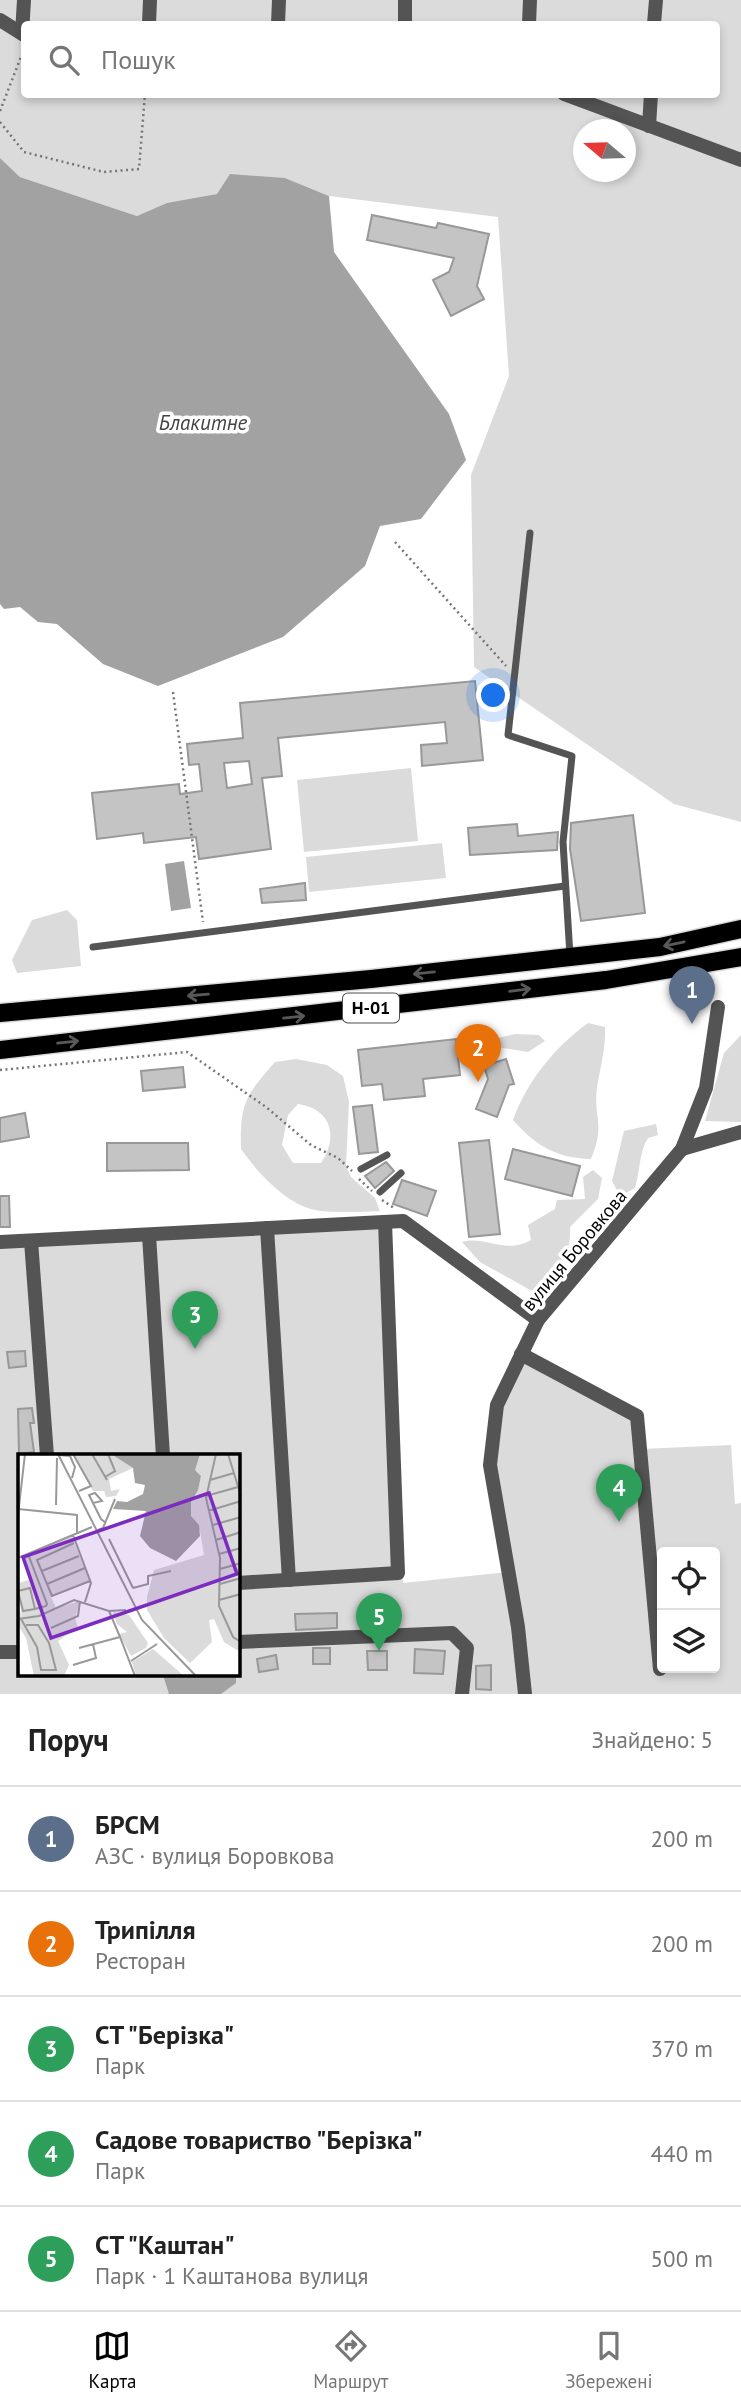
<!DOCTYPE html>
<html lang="uk">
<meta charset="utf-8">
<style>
:root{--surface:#fff;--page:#f6f6f6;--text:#222;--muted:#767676;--line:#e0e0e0;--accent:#000}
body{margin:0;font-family:"PT Sans",sans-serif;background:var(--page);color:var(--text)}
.controls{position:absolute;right:21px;bottom:21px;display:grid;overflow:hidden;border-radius:7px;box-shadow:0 4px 10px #0003}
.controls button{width:63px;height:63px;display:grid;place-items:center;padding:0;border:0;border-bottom:2px solid var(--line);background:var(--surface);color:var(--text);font:35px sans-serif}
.compass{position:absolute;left:573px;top:119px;width:63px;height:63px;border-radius:50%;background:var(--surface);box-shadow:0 4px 10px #0003;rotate:289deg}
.you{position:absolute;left:494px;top:696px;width:24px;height:24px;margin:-18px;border:5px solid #fff;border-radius:50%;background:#1a73e8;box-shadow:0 0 0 10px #1a73e833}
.badge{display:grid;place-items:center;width:46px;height:46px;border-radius:50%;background:var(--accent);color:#fff;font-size:23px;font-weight:700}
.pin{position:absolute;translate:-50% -58px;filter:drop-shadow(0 2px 4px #0008)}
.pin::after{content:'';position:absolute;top:37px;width:24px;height:21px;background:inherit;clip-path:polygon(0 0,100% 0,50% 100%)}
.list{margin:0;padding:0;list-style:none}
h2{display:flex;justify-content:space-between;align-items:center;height:91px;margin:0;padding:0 28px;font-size:30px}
h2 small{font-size:23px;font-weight:400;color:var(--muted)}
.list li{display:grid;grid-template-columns:46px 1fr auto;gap:21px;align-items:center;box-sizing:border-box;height:105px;padding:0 28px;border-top:2px solid var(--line)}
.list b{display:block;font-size:26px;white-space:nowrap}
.list p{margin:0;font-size:23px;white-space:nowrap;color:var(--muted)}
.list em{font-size:23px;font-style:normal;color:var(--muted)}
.icon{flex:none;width:38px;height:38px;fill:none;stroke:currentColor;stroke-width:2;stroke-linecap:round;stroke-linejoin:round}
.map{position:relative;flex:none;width:741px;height:1694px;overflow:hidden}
.search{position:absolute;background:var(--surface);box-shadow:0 4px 10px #0003;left:21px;right:21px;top:21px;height:77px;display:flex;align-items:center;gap:18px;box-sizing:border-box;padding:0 24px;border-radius:7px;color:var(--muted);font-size:26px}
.sheet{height:616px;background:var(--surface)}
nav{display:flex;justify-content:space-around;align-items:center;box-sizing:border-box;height:98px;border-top:2px solid var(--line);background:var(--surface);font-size:19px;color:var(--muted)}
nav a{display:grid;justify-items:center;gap:4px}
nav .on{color:var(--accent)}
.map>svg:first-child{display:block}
.green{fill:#dbdbdb;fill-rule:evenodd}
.water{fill:#a2a2a2}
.building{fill:#c4c4c4;stroke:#989898;stroke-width:2;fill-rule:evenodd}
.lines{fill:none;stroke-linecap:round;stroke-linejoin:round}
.primary-casing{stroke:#dbdbdb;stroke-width:21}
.path{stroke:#767676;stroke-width:2.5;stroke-dasharray:2 3.5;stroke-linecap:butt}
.service{stroke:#545454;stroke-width:7}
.minor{stroke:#545454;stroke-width:14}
.primary{stroke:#000;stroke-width:18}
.oneway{stroke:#595959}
.labels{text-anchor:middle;stroke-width:7;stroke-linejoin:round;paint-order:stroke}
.shield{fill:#fff;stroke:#4c4c4c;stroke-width:2}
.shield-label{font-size:18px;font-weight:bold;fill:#000}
.street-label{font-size:19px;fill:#000;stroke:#fff}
.water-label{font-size:21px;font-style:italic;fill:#434343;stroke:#fff}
.inset-road{fill:none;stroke:#999;stroke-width:2}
.view{fill:#7b2cbf;fill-opacity:0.15;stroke:#7b2cbf;stroke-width:3.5}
.inset-edge{fill:none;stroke:#000;stroke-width:3.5}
</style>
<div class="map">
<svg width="741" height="1694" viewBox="0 0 741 1694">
<rect width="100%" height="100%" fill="#fff"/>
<g class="green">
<path d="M0 0H741V822L674 804 474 667 471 475 509 376 498 217 329 196 285 178 154 209 137 216 20 177 0 158ZM24 24H716V94H24ZM584 130H626V172H584Z"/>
<polygon points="411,768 418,841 304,852 297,780"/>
<polygon points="442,843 446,878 309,892 306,857"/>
<polygon points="67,910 77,920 81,966 17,973 12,960 32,920"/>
<path d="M588 1023 605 1027C606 1049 600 1067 597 1088 593 1119 606 1123 591 1159 556 1158 536 1146 513 1120 528 1080 554 1048 588 1023Z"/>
<polygon points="515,1034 539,1035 545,1041 528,1052 503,1048 486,1052 481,1042"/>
<polygon points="741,1035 741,1122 705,1121 724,1053"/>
<path d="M296 1059 327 1065 343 1076 349 1102 346 1166 351 1177 375 1198 380 1211C367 1212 326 1213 315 1210 285 1203 258 1173 241 1149 240 1104 245 1096 275 1062ZM298 1104C331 1109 339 1136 321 1163H293L282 1145 288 1115Z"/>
<path d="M656 1124 658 1135 648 1138C639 1152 640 1171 635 1188L620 1196 612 1181 624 1131Z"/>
<path d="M593 1170 602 1178 598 1199 570 1227C572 1255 556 1277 532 1291L480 1262 462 1242C486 1235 504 1255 531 1240L528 1225 555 1209 557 1200 585 1199 583 1177Z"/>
<path d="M385 1222 403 1583 508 1572 491 1434 521 1354 628 1409 641 1449 731 1445 735 1504 741 1503V1694H0V1242ZM19 1456H238V1675H19ZM662 1552H715V1668H662Z"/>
</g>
<g class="water">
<polygon points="0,158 20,177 137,216 167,203 217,194 230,174 285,178 329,196 334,252 449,414 466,460 421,519 380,526 365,566 283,637 158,686 103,664 57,624 38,622 20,607 4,609 0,604"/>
<polygon points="184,861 191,908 171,911 165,864"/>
<polygon points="163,1675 236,1675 236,1683 221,1694 169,1694"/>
</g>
<g class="building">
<polygon points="372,215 436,228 438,223 489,234 477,286 484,299 451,316 433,280 449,272 454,258 367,240"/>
<path d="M475 681 483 760 422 766 421 745 447 743 445 722 278 738 282 776 262 778 271 849 199 859 196 837 144 843 143 833 97 839 92 793 179 784 180 794 202 791 199 764 189 765 187 744 243 738 240 703ZM249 761 252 784 227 788 224 763Z"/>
<polygon points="633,815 645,913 581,921 570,849 571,823"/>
<polygon points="517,824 518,836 558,832 557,850 470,855 468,828"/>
<polygon points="305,883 306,900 262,903 260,889"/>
<polygon points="456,1039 460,1075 423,1079 425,1096 384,1100 382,1084 362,1086 358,1050"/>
<polygon points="506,1059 514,1084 509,1085 497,1117 476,1109 488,1079 484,1066"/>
<polygon points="183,1067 185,1087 143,1091 141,1071"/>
<polygon points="372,1105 378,1152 359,1154 353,1107"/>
<polygon points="25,1113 29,1137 0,1142 0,1118"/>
<polygon points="489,1140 500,1234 469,1237 459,1143"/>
<polygon points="107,1143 188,1143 189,1170 107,1171"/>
<polygon points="513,1149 580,1166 572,1196 505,1179"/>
<polygon points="386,1162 394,1171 375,1188 365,1176"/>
<polygon points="402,1180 436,1191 427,1216 393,1204"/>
<polygon points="0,1196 9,1196 10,1227 0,1227"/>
<polygon points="25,1351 26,1366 9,1368 7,1352"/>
<polygon points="32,1408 34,1423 30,1423 34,1452 19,1454 18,1409"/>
<polygon points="337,1613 337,1628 296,1630 295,1614"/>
<rect x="313" y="1648" width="17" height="16"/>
<polygon points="415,1649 445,1651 443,1674 414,1673"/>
<polygon points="367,1651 387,1651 387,1670 368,1670"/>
<polygon points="276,1655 278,1669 259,1672 257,1659"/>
<polygon points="491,1665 491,1690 476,1689 476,1666"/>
</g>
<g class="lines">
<g class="primary-casing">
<g id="primary">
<polyline points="0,1013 371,979 660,947 741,929"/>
<polyline points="0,1050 606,980 741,957"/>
</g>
</g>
<g class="path">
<polyline points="0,111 24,49"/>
<polyline points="0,122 24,152 104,172 139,169 145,94"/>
<polyline points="395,542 506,666"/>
<polyline points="173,692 203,922"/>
<polyline points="0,1070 187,1052 266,1107 311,1145 338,1158 352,1171"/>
<polyline points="359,1179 372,1191"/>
<polyline points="382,1200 394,1208"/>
</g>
<g class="service">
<polyline points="530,533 508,735 572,756 563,842 570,956"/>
<polyline points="93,947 565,886"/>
<polyline points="361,1169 387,1155"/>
<polyline points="380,1192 401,1173"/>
</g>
<g class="minor">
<polyline points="0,20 24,35"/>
<polyline points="149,24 150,0"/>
<polyline points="278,24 279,0"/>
<polyline points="405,24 405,0"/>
<polyline points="529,24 530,0"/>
<polyline points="654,24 656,0"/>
<polyline points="22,33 24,0"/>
<polyline points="564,94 741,160"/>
<polyline points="649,126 651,94"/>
<polyline points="682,1149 741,1132"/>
<polyline points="267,1228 289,1580"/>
<polyline points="149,1235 163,1456"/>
<polyline points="31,1241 47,1456"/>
<polyline points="0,1242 403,1221 538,1320"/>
<polyline points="521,1354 637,1416 660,1669"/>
<polyline points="238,1583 398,1573 385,1222"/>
<polyline points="238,1642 452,1633 467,1648 462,1694"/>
<polyline points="0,1652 19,1652"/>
<polyline points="525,1694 518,1627 490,1465 497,1405 538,1320 682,1149 706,1088 718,1007"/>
</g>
<use href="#primary" class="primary"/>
</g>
<defs><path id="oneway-shaft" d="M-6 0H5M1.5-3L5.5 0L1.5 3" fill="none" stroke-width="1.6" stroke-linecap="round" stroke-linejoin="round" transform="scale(1.75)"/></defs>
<g class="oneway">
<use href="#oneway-shaft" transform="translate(674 944) rotate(168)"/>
<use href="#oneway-shaft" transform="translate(424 973) rotate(174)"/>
<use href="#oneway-shaft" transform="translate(520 990) rotate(-7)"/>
<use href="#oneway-shaft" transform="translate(198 995) rotate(175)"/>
<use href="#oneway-shaft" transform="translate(294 1017) rotate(-6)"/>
<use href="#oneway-shaft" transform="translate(68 1042) rotate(-6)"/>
</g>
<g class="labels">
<rect class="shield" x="343" y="993.5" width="56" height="29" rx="5"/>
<g class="shield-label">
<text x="371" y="1014">Н-01</text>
</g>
<g class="street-label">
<text transform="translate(574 1250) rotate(-50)" y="7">вулиця Боровкова</text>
</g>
<g class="water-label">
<text x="203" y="430">Блакитне</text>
</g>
</g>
<g transform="translate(18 1454)">
<rect width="222" height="222" fill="#fff"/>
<path d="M55 0H93L115 14 91 25 93 37 102 35 98 42 88 43 86 37H75ZM182 0 223 2 222 198 206 188 196 165 191 166 194 188 172 209 146 184 129 156V143L136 116 186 101 182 77 173 62V48L183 23 176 16ZM53 81 72 127 33 143 38 154 62 147 57 164 60 173 40 187 51 211 46 222H16L8 184 0 171 1 152 4 164 0 129 11 126 5 102ZM95 158 111 161 130 189 128 194 113 202 101 180 109 178 99 170ZM135 195 166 222H118L114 208Z" fill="#dbdbdb"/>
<path d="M93 0H182L177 16 183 22 180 36 173 48V62L181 71 182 82 158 107 132 94 122 82 128 57 95 55 99 47 109 48 125 40 127 31 117 29 115 14Z" fill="#a2a2a2"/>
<path class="inset-road" d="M40 0 124 166 178 222M55 0 73 32 61 37M74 0 89 26M198 0 188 44 202 104 201 152 215 183 223 188M210 0 223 42M41 1 52 2 57 13 54 24M87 23 97 17 90 0M192 26 216 19M188 42 220 33M75 49 84 47 77 39 71 41 83 65 88 69M38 51 39 4M0 55 59 61V79M190 57 223 47M0 61 7 0M195 71 223 63M80 76 85 74 97 45M55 81 73 129 67 148M91 85 115 134M198 86 223 78M56 89 19 106 34 142 72 127M10 100 29 150 28 152 17 155 5 157 0 137 12 134 17 155M201 100 223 94M0 104 74 73M202 115 223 109M24 117 61 102M29 130 67 114M202 130 223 124M115 134 130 130V122L153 117M201 146 223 140M91 157 102 183M0 165 21 162 56 146 91 157 108 156M3 165 19 193 23 216H38L31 189 20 171H8M33 174 60 162 62 147M61 194 102 183 117 222M113 207 139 190M55 211 78 204 75 190"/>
<path class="view" d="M191 39 219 120 33 184 5 103Z"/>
<rect width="222" height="222" class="inset-edge"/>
</g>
</svg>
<div class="controls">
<button><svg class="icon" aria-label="locate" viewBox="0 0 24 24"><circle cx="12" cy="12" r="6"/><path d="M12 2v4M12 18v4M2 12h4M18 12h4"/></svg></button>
<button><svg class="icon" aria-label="layers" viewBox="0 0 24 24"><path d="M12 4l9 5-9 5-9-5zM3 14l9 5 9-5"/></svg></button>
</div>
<svg class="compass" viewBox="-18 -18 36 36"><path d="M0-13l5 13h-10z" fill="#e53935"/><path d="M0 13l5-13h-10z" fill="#767676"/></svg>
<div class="you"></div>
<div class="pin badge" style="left:692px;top:1024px;background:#5c6f8a">1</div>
<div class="pin badge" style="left:478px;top:1082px;background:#e8710a">2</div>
<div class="pin badge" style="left:195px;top:1349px;background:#2e9e5b">3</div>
<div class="pin badge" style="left:619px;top:1522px;background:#2e9e5b">4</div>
<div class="pin badge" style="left:379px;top:1651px;background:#2e9e5b">5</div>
<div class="search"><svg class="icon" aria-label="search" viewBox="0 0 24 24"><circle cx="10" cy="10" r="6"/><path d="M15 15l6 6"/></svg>Пошук</div>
</div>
<section class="sheet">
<h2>Поруч<small>Знайдено: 5</small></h2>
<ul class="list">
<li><span class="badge" style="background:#5c6f8a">1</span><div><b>БРСМ</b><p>АЗС · вулиця Боровкова</p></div><em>200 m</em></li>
<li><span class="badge" style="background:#e8710a">2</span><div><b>Трипілля</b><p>Ресторан</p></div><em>200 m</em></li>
<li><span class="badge" style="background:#2e9e5b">3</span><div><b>СТ &quot;Берізка&quot;</b><p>Парк</p></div><em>370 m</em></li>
<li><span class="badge" style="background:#2e9e5b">4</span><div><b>Садове товариство &quot;Берізка&quot;</b><p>Парк</p></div><em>440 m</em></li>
<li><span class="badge" style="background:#2e9e5b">5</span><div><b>СТ &quot;Каштан&quot;</b><p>Парк · 1 Каштанова вулиця</p></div><em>500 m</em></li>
</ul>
</section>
<nav>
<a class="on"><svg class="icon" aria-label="map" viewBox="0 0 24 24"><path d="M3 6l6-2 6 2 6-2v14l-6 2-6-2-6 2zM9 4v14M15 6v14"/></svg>Карта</a>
<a><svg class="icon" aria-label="directions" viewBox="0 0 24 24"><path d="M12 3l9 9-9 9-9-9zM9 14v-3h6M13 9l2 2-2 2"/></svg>Маршрут</a>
<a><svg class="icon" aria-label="saved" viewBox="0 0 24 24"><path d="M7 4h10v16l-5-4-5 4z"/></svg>Збережені</a>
</nav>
